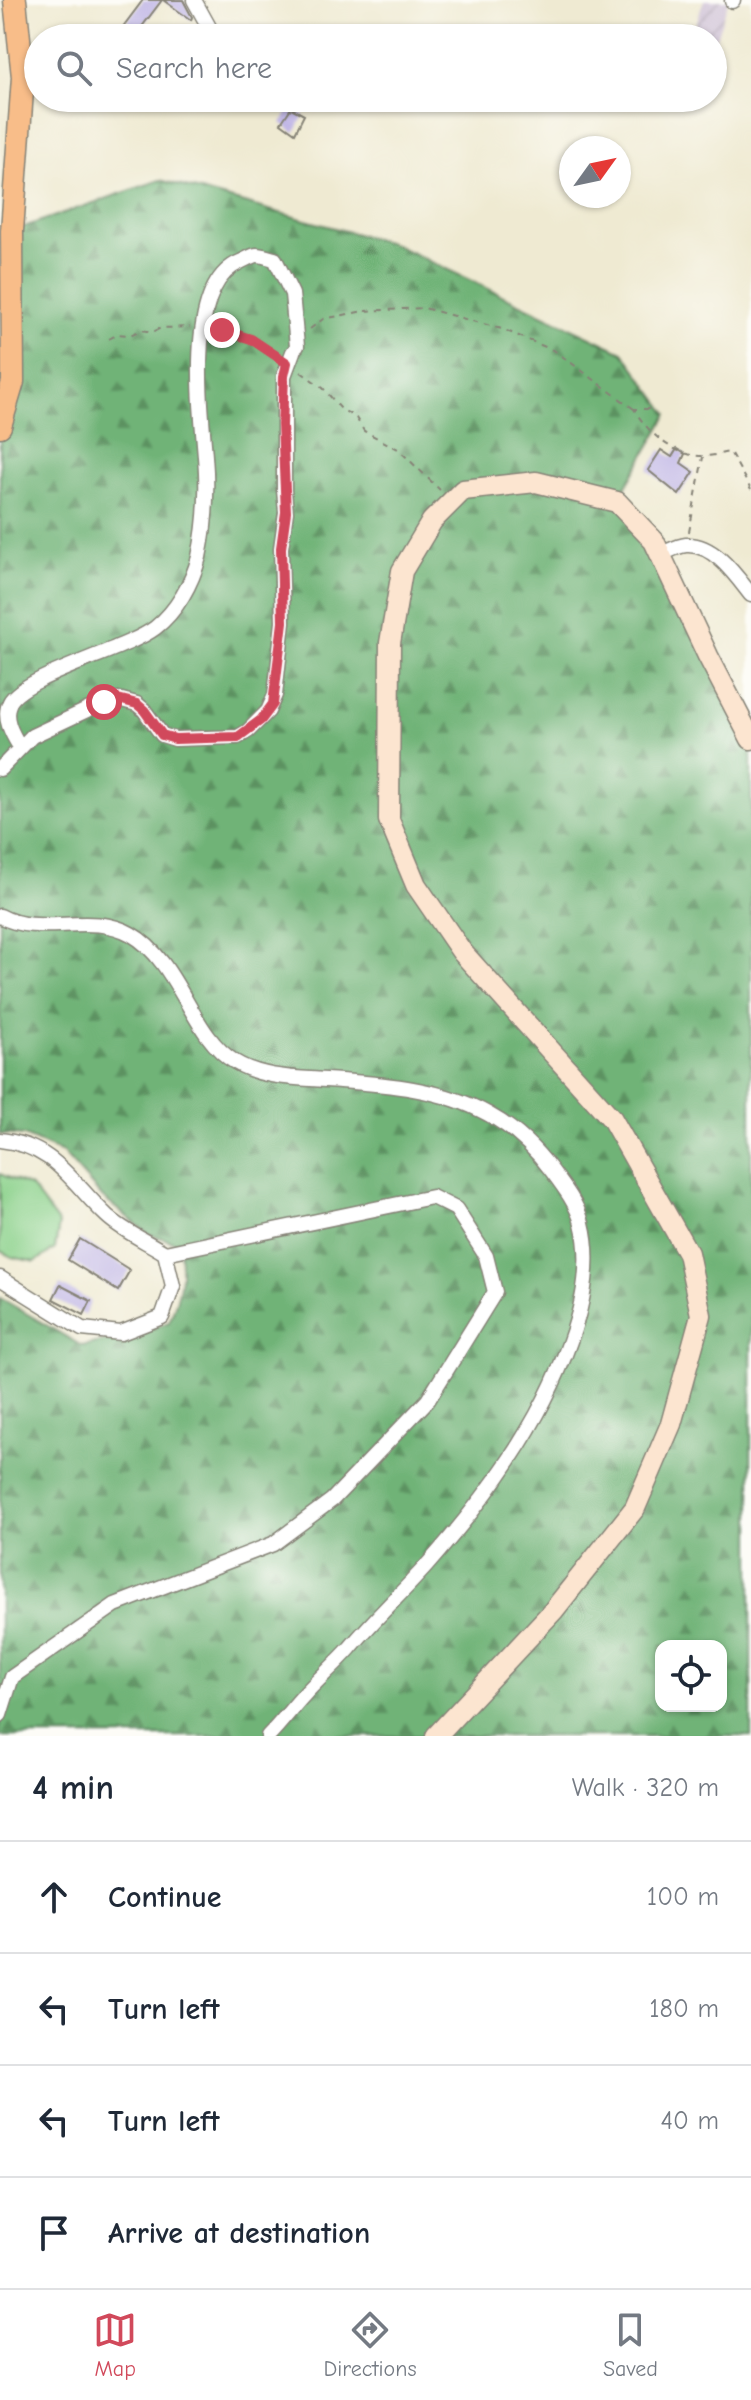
<!DOCTYPE html>
<meta charset="utf-8">
<style>
:root{--surface:#fff;--page:#f2f2f3;--text:#1f2937;--muted:#747a83;--line:#e0e1e3;--accent:#d1495b}
body{margin:0;font-family:"Comic Neue",sans-serif;background:var(--page);color:var(--text)}
.controls{position:absolute;right:24px;bottom:24px;display:grid;overflow:hidden;border-radius:16px;box-shadow:0 2px 6px #0004}
.controls button{width:72px;height:72px;display:grid;place-items:center;padding:0;border:0;border-bottom:2px solid var(--line);background:var(--surface);color:var(--text);font:40px sans-serif}
.compass{position:absolute;left:559px;top:136px;width:72px;height:72px;border-radius:50%;background:var(--surface);box-shadow:0 2px 6px #0004;rotate:57deg}
.stop{position:absolute;width:24px;height:24px;margin:-18px;border:6px solid #d1495b;border-radius:50%;background:#fff}
.stop.end{background:#d1495b;border-color:#fff;box-shadow:0 2px 8px #0008}
.list{margin:0;padding:0;list-style:none}
h2{display:flex;justify-content:space-between;align-items:center;height:104px;margin:0;padding:0 32px;font-size:34px}
h2 small{font-size:26px;font-weight:400;color:var(--muted)}
.list li{display:grid;grid-template-columns:52px 1fr auto;gap:24px;align-items:center;box-sizing:border-box;height:112px;padding:0 32px;border-top:2px solid var(--line)}
.list b{display:block;font-size:30px;white-space:nowrap}
.list em{font-size:26px;font-style:normal;color:var(--muted)}
.icon{flex:none;width:44px;height:44px;fill:none;stroke:currentColor;stroke-width:2;stroke-linecap:round;stroke-linejoin:round}
.map{position:relative;flex:none;width:751px;height:1736px;overflow:hidden}
.search{position:absolute;background:var(--surface);box-shadow:0 2px 6px #0004;left:24px;right:24px;top:24px;height:88px;display:flex;align-items:center;gap:20px;box-sizing:border-box;padding:0 28px;border-radius:44px;color:var(--muted);font-size:30px}
.sheet{height:552px;background:var(--surface)}
nav{display:flex;justify-content:space-around;align-items:center;box-sizing:border-box;height:112px;border-top:2px solid var(--line);background:var(--surface);font-size:22px;color:var(--muted)}
nav a{display:grid;justify-items:center;gap:4px}
nav .on{color:var(--accent)}
.map>svg:first-child{display:block}
.industrial{fill:url(#industrial-furrows)}
.forest{fill:url(#forest-firs);stroke:#46684a;stroke-width:2;fill-rule:evenodd}
.green{fill:#8bd18b;stroke:#547654;stroke-width:2}
.building{fill:#c1b7e6}
.lines{fill:none;stroke-linecap:round;stroke-linejoin:round}
.street-casing{stroke:#868377;stroke-width:17}
.secondary-casing{stroke:#868377;stroke-width:23}
.primary-casing{stroke:#868377;stroke-width:25}
.path{stroke:#868377;stroke-width:2;stroke-dasharray:6 6;stroke-linecap:butt}
.street{stroke:#fff;stroke-width:14}
.secondary{stroke:#fce5d0;stroke-width:20}
.primary{stroke:#f8bd89;stroke-width:22}
.route{stroke:#d1495b;stroke-width:10}
</style>
<div class="map">
<svg width="751" height="1736" viewBox="0 0 751 1736">
<defs>
<pattern id="industrial-furrows" width="10" height="10" patternUnits="userSpaceOnUse" patternTransform="scale(2)"><rect width="10" height="10" fill="#ccbed4"/><path d="M-1 1l2-2M0 10L10 0M9 11l2-2" fill="none" stroke="#afa3b5"/></pattern>
<pattern id="forest-firs" width="22" height="20" patternUnits="userSpaceOnUse" patternTransform="scale(2)"><rect width="22" height="20" fill="#70b377"/><path d="M5 1l3.5 6h-7zM16 11l3.5 6h-7z" fill="#5b9161"/></pattern>
</defs>
<rect width="100%" height="100%" fill="#fdfcf7"/>
<filter id="ink" filterUnits="userSpaceOnUse"><feTurbulence type="fractalNoise" baseFrequency=".0125" numOctaves="2"/><feDisplacementMap in="SourceGraphic" scale="16" xChannelSelector="R" yChannelSelector="G"/><feConvolveMatrix kernelMatrix="1 2 1 2 8 2 1 2 1" color-interpolation-filters="sRGB"/></filter>
<filter id="wash" filterUnits="userSpaceOnUse"><feTurbulence type="fractalNoise" baseFrequency=".006" numOctaves="4" result="noise"/><feDisplacementMap in="SourceGraphic" scale="32" xChannelSelector="R" yChannelSelector="G"/><feGaussianBlur stdDeviation="1.8" result="paint"/><feColorMatrix in="noise" values="0 0 0 0 0 0 0 0 0 0 0 0 0 0 0 0 0 1.4 0 .05"/><feComposite in="paint" operator="in"/></filter>
<g filter="url(#wash)">
<rect width="100%" height="100%" fill="#efead2"/>
<polygon class="industrial" points="704,0 729,0 713,46 713,38 691,38"/>
<path class="forest" d="M160 180 393 244 623 352 668 414 617 502 645 530 751 739V1736H0V1298L82 1346 133 1335 169 1322C180 1294 185 1273 178 1243L149 1234 103 1198 63 1153 24 1136 0 1134V426L12 231ZM661 1646H721V1706H661Z"/>
<polygon class="green" points="0,1174 31,1187 59,1224 55,1249 35,1262 12,1257 0,1251"/>
<g id="blocks">
<g class="building">
<polygon points="143,0 162,0 134,37 122,28"/>
<polygon points="163,0 183,0 192,17 191,20"/>
<polygon points="291,108 304,115 295,133 281,123"/>
<polygon points="677,449 685,454 681,463 694,472 679,495 648,470 661,450 672,457"/>
<polygon points="80,1239 130,1270 118,1291 68,1260"/>
<polygon points="60,1285 91,1301 84,1315 53,1299"/>
</g>
</g>
</g>
<g filter="url(#ink)">
<use href="#blocks" fill-opacity="0" stroke="#868377" stroke-width="2"/>
<g class="lines">
<g class="street-casing">
<g id="street">
<polyline points="194,0 215,38"/>
<polyline points="732,1 733,0"/>
<path d="M661 554C669 551 677 546 686 545 714 543 736 576 751 595"/>
<path d="M20 747C12 734 2 717 10 702 24 676 126 650 155 628 177 611 192 583 199 557 205 529 207 500 206 472 204 421 181 287 240 262 245 260 252 255 257 255 262 255 270 258 275 259L292 294 297 346"/>
<polyline points="0,769 32,736 104,702 118,699 137,704 144,710 162,735 175,739 238,737 248,731 268,711 275,695 283,622 281,548 286,512 284,490 284,376 293,352"/>
<path d="M0 916C40 938 90 911 131 934 180 962 191 1036 235 1062 261 1078 296 1078 326 1080 381 1084 440 1087 488 1114 514 1128 535 1148 552 1171 564 1187 577 1204 582 1223 592 1261 583 1305 570 1341 540 1426 486 1498 427 1565 402 1593 374 1619 350 1648 335 1665 318 1679 303 1696 291 1709 281 1723 268 1736"/>
<path d="M0 1140C54 1145 72 1183 107 1216 123 1231 146 1241 165 1253L173 1286 162 1317 121 1333 82 1329 0 1278"/>
<polyline points="0,1715 12,1677 115,1605 273,1544 332,1500 428,1400 495,1292 486,1256 456,1209 432,1197 165,1253"/>
</g>
</g>
<g class="secondary-casing">
<polyline id="secondary" points="436,1736 553,1611 635,1508 671,1424 701,1315 688,1253 612,1119 462,952 416,885 389,820 390,643 402,571 432,521 463,490 536,482 617,502 654,541 708,656 751,739"/>
</g>
<g class="primary-casing">
<polyline id="primary" points="0,426 13,382 12,231 23,77 15,0"/>
</g>
<g class="path">
<polyline points="310,329 323,319 364,311 424,308 502,329 555,351 634,409"/>
<polyline points="216,330 251,339 276,355"/>
<polyline points="109,339 118,334 130,335 141,330 153,332 161,328 190,327"/>
<polyline points="301,372 323,388 341,409 356,418 364,431 398,449 440,490"/>
<path d="M649 409H634C647 432 675 458 705 456 713 456 722 453 730 452L751 490"/>
<polyline points="689,532 703,457"/>
</g>
<use href="#street" class="street"/>
<use href="#secondary" class="secondary"/>
<use href="#primary" class="primary"/>
</g>
</g>
<g class="lines" filter="url(#ink)">
<polyline class="route" points="104,702 118,699 137,704 144,710 162,735 175,739 238,737 261,720 273,704 283,622 281,548 286,512 282,425 284,376 287,363 251,339 222,330"/>
</g>
</svg>
<div class="controls">
<button><svg class="icon" aria-label="locate" viewBox="0 0 24 24"><circle cx="12" cy="12" r="6"/><path d="M12 2v4M12 18v4M2 12h4M18 12h4"/></svg></button>
</div>
<svg class="compass" viewBox="-18 -18 36 36"><path d="M0-13l5 13h-10z" fill="#e53935"/><path d="M0 13l5-13h-10z" fill="#747a83"/></svg>
<div class="stop" style="left:104px;top:702px"></div>
<div class="stop end" style="left:222px;top:330px"></div>
<div class="search"><svg class="icon" aria-label="search" viewBox="0 0 24 24"><circle cx="10" cy="10" r="6"/><path d="M15 15l6 6"/></svg>Search here</div>
</div>
<section class="sheet">
<h2>4 min<small>Walk · 320 m</small></h2>
<ul class="list">
<li><svg class="icon" aria-label="ahead" viewBox="0 0 24 24"><path d="M12 20V5M6 11l6-6 6 6"/></svg><div><b>Continue</b></div><em>100 m</em></li>
<li><svg class="icon" aria-label="left" viewBox="0 0 24 24"><path d="M17 20v-9H6M10 6l-5 5 5 5"/></svg><div><b>Turn left</b></div><em>180 m</em></li>
<li><svg class="icon" aria-label="left" viewBox="0 0 24 24"><path d="M17 20v-9H6M10 6l-5 5 5 5"/></svg><div><b>Turn left</b></div><em>40 m</em></li>
<li><svg class="icon" aria-label="arrive" viewBox="0 0 24 24"><path d="M6 21V4h12l-3 4 3 4H6"/></svg><div><b>Arrive at destination</b></div></li>
</ul>
</section>
<nav>
<a class="on"><svg class="icon" aria-label="map" viewBox="0 0 24 24"><path d="M3 6l6-2 6 2 6-2v14l-6 2-6-2-6 2zM9 4v14M15 6v14"/></svg>Map</a>
<a><svg class="icon" aria-label="directions" viewBox="0 0 24 24"><path d="M12 3l9 9-9 9-9-9zM9 14v-3h6M13 9l2 2-2 2"/></svg>Directions</a>
<a><svg class="icon" aria-label="saved" viewBox="0 0 24 24"><path d="M7 4h10v16l-5-4-5 4z"/></svg>Saved</a>
</nav>
